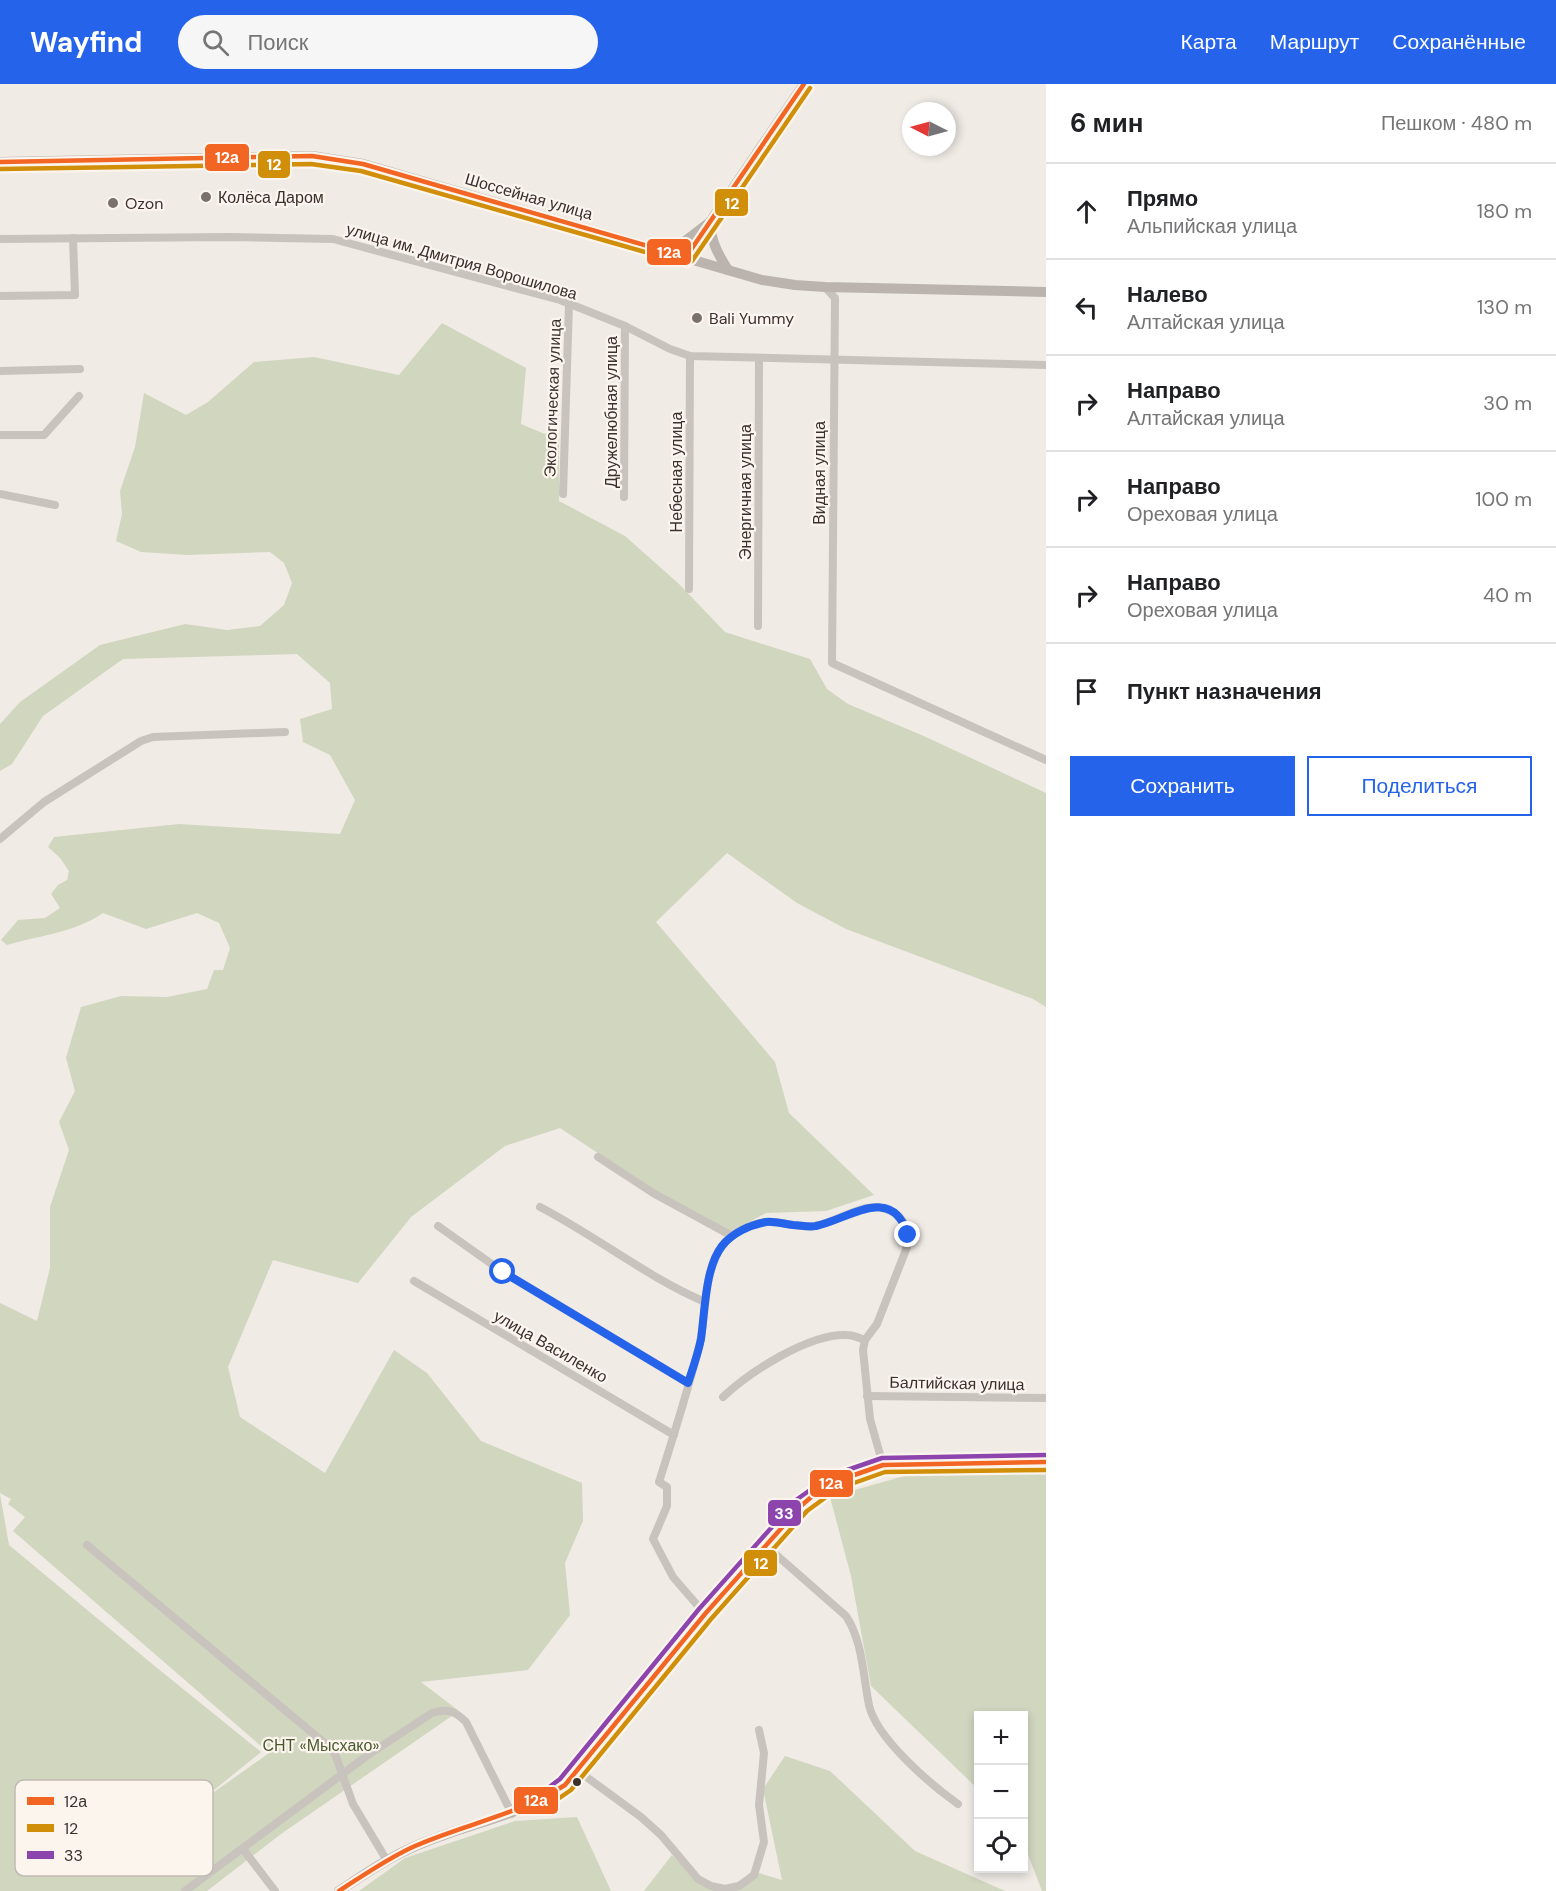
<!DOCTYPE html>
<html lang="ru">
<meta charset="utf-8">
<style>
:root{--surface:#fff;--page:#f6f6f6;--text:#202124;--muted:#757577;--line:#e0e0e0;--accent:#2563eb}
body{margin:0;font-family:"DM Sans",sans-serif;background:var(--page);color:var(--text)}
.controls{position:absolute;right:18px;bottom:18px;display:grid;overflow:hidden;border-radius:0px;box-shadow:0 3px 9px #0003}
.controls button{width:54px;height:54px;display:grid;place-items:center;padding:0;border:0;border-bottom:2px solid var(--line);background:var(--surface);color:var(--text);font:30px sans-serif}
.compass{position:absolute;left:902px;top:18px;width:54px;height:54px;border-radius:50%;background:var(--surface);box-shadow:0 3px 9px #0003;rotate:276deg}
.stop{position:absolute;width:18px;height:18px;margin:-14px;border:4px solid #2563eb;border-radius:50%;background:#fff}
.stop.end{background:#2563eb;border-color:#fff;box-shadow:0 2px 6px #0008}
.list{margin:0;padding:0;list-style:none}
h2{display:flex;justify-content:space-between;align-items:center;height:78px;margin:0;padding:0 24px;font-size:26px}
h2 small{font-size:20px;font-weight:400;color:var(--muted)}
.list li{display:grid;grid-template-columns:39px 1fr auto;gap:18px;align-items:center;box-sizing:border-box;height:96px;padding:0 24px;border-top:2px solid var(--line)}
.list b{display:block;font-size:22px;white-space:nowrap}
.list p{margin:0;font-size:20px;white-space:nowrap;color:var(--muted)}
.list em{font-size:20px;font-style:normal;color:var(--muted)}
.actions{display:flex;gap:12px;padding:18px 24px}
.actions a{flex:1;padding:14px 0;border:2px solid var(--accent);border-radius:0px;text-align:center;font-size:21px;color:var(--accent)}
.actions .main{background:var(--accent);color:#fff}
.icon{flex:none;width:33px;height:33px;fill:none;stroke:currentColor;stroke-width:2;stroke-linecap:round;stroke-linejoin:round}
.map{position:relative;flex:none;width:1046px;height:1807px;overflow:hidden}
header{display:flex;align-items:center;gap:36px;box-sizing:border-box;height:84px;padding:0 30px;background:var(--accent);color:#fff}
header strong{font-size:28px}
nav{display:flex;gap:33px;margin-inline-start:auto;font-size:21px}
.search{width:420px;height:54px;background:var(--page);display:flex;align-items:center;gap:15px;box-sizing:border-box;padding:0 21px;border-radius:33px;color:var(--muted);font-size:22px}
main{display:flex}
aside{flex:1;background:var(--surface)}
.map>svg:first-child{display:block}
.green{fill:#d1d6bf}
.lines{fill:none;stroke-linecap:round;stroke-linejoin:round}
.street{stroke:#c9c3be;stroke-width:8}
.secondary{stroke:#bab3ae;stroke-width:10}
.bus-1-casing{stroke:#fbf5ee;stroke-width:9}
.bus-2-casing{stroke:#fbf5ee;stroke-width:9}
.bus-3-casing{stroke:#fbf5ee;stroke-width:9}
.bus-1{stroke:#f26522;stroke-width:4.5}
.bus-2{stroke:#d18e09;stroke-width:4.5}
.bus-3{stroke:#8e44ad;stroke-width:4.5}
.route{stroke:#2563eb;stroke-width:8}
.poi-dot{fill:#7a716c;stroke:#fbf5ee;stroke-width:2}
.bus-dot{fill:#3b302b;stroke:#fbf5ee;stroke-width:2}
.labels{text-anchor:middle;stroke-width:4.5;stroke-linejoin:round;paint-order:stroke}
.street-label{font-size:16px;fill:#3b302b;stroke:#fbf5ee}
.poi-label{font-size:16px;fill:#3b302b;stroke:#fbf5ee;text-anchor:start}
.park-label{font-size:16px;fill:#4a5a2e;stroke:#fbf5ee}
.key{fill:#fbf5ee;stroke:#c1bab4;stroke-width:1.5}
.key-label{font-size:16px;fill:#3b302b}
.line-badge{stroke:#fbf5ee;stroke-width:2}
.badge-label{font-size:16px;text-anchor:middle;font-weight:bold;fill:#fff}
</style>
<header>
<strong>Wayfind</strong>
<div class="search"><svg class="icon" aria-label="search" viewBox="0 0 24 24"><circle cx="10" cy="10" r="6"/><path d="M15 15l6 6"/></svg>Поиск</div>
<nav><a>Карта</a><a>Маршрут</a><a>Сохранённые</a></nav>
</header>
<main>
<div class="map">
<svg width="1046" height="1807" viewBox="0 0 1046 1807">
<rect width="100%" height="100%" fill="#f0ebe5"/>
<g class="green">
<path d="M442 239 526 284 521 340 559 356V417L625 452 679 500 725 548 810 575 827 605 848 620 926 653 1046 709V923L1033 915 846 845 797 819 727 769 656 838 775 978 789 1029 874 1111 826 1127 766 1129 723 1152 560 1044 505 1062 411 1133 358 1199 273 1176 228 1283 240 1333 325 1389 394 1266 427 1289 481 1357 582 1399 583 1437 565 1479 570 1531 528 1586 421 1598 459 1627 281 1750 207 1807H0V1410L9 1461 151 1579 261 1668 193 1723 269 1669 13 1447 25 1433 8 1420 11 1415 0 1409V1219L37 1237 50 1184V1123L69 1066 59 1038 75 1007 66 974 81 923 121 912 167 913 207 905 214 886H223L230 864 219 839 197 829 146 845 103 829C74 849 41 851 7 861L1 856 18 836 45 834 60 824 51 810 58 801 67 796 69 787 60 774 48 763 54 753 179 740 340 750 355 716 330 671 303 658 300 635 332 625 330 599 297 570 123 575 43 632 12 680 0 687V640L20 618 100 561 185 540 227 546 260 542 284 521 292 499 284 479 270 468 188 471 141 468 116 457 122 430 120 407 135 363 144 309 186 331 208 318 254 278 314 273 399 291Z"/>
<polygon points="922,1387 1046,1388 1046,1807 1042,1807 1024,1760 1023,1632 978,1632 978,1705 871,1602 851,1492 830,1413"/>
<polygon points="785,1672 830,1687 915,1767 1005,1807 728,1807 744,1803 759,1789 782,1796 763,1705"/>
<polygon points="577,1733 611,1807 359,1807 405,1774 515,1737"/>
<polygon points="672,1771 700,1799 722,1807 644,1807"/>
</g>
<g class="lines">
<g class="street">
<polyline points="0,155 229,153 333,155 560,216 625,242 670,265 690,272 1046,281"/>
<polyline points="825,203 835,214 832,579 1046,676"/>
<polyline points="0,212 75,211 73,154"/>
<polyline points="0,287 80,285"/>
<polyline points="0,351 44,351 79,312"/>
<polyline points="0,410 55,421"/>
<polyline points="563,410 569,220"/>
<polyline points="624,413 625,242"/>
<polyline points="689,505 690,272"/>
<polyline points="758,542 759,275"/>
<polyline points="0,755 44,718 141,657 153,653 285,648"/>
<polyline points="598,1073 653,1109 732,1152"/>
<path d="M540 1123C596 1152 647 1193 705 1218"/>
<polyline points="438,1142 503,1188 688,1299"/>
<polyline points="414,1197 674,1351"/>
<polyline points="867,1312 1046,1314"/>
<path d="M723 1313C750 1288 809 1249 847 1251 854 1251 859 1254 865 1256"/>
<polyline points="87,1461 328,1662 335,1670 353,1720 386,1775"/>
<path d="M765 1461 846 1532C863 1558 863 1592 869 1621 876 1654 931 1701 958 1720"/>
<path d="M705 1530 673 1493 653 1455 667 1422V1403L659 1398C673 1354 687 1309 699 1263 707 1233 702 1189 722 1162 731 1149 753 1138 769 1138 784 1138 800 1144 814 1142 842 1138 868 1111 896 1130 907 1138 908 1150 907 1163L877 1240 865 1256 863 1266 870 1335 883 1381"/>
<polyline points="577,1686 641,1733 661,1751 698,1795 711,1802 725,1805 739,1802 754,1791 764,1758 759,1721 764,1669 759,1646"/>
<polyline points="243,1765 275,1807"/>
<path d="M185 1807 368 1671 432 1629C447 1624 455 1627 466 1638L512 1730"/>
</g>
<g class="secondary">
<polyline points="0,78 312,72 363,80 762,196 795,201 825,203 1046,208"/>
<path d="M656 163 684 158 710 138C711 158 718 170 728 186"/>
<polyline points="686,173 804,0"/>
<path d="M339 1807C368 1788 395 1769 428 1757 474 1738 523 1731 565 1701L705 1530 802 1421 816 1409 834 1398 883 1381 911 1379 1046 1378"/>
</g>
<g class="bus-1-casing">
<g id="bus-1">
<polyline points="0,78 312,72 363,80 686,173 804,0"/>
<path d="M339 1807C364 1791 388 1774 415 1762 465 1740 518 1731 565 1701L705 1530 802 1421 816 1409 834 1398 883 1381 1046 1378"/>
</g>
</g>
<g class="bus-2-casing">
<g id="bus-2">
<polyline points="0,85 311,80 361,87 687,180 692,177 810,4"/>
<polyline points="552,1719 571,1706 711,1535 807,1427 837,1405 885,1388 1046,1386"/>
</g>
</g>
<g class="bus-3-casing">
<polyline id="bus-3" points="544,1707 560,1695 699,1525 796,1416 830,1392 882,1374 1046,1371"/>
</g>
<use href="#bus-1" class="bus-1"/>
<use href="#bus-2" class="bus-2"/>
<use href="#bus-3" class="bus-3"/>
</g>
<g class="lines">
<path class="route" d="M503 1188 688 1299C693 1284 698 1270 701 1255 705 1227 705 1184 722 1162 732 1149 750 1141 766 1138 774 1137 784 1140 793 1141 800 1141 809 1144 816 1142 849 1135 892 1099 908 1151"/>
</g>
<g class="poi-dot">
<circle cx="206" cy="113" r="6"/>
<circle cx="113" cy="119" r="6"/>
<circle cx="697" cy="234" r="6"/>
</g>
<circle class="bus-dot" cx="577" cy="1698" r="5"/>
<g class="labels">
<g class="street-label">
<text transform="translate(529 112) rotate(16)" y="6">Шоссейная улица</text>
<text transform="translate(462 177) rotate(16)" y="6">улица им. Дмитрия Ворошилова</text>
<text transform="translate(552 314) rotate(-88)" y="6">Экологическая улица</text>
<text transform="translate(611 328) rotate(-90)" y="6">Дружелюбная улица</text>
<text transform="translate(676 388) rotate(-90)" y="6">Небесная улица</text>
<text transform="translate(819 389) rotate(-90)" y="6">Видная улица</text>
<text transform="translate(745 408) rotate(-90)" y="6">Энергичная улица</text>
<text transform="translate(551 1262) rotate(30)" y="6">улица Василенко</text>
<text transform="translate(957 1299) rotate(1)" y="6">Балтийская улица</text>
</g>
<g class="poi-label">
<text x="218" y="119">Колёса Даром</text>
<text x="125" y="125">Ozon</text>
<text x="709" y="240">Bali Yummy</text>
</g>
<g class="park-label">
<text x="321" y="1667">СНТ «Мысхако»</text>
</g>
</g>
<rect x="15" y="1696" width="198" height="96" rx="9" class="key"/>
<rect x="27" y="1713" width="27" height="8" fill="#f26522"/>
<rect x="27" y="1740" width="27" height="8" fill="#d18e09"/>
<rect x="27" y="1767" width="27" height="8" fill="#8e44ad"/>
<g class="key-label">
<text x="64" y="1723">12а</text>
<text x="64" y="1750">12</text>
<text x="64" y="1777">33</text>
</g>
<g class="line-badge">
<rect x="204" y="59" width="46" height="29" rx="6" fill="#f26522"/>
<rect x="257" y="66" width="34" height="29" rx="6" fill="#d18e09"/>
<rect x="714" y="104" width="35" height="29" rx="6" fill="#d18e09"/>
<rect x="646" y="154" width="46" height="28" rx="6" fill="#f26522"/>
<rect x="809" y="1385" width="45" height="29" rx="6" fill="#f26522"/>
<rect x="767" y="1415" width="35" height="28" rx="6" fill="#8e44ad"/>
<rect x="743" y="1465" width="35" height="28" rx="6" fill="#d18e09"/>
<rect x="513" y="1702" width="46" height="29" rx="6" fill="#f26522"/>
</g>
<g class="badge-label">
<text x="227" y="79">12а</text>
<text x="274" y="86">12</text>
<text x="732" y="125">12</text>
<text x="669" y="174">12а</text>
<text x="831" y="1405">12а</text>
<text x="784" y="1435">33</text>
<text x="761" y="1485">12</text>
<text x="536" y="1722">12а</text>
</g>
</svg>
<div class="controls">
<button>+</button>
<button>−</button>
<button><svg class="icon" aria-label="locate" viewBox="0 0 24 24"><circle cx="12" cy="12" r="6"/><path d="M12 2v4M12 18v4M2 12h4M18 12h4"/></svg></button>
</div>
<svg class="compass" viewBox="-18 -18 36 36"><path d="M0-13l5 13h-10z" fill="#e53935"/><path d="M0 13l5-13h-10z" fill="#757577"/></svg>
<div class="stop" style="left:503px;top:1188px"></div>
<div class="stop end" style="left:908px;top:1151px"></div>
</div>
<aside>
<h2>6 мин<small>Пешком · 480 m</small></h2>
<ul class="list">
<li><svg class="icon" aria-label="ahead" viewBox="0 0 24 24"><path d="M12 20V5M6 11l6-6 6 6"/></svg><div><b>Прямо</b><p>Альпийская улица</p></div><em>180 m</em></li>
<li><svg class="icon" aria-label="left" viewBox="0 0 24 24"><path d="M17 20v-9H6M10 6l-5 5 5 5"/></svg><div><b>Налево</b><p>Алтайская улица</p></div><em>130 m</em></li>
<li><svg class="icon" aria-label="right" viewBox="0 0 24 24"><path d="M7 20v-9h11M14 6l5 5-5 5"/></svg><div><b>Направо</b><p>Алтайская улица</p></div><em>30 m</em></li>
<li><svg class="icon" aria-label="right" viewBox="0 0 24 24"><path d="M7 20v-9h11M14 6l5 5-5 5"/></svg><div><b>Направо</b><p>Ореховая улица</p></div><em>100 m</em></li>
<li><svg class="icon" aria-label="right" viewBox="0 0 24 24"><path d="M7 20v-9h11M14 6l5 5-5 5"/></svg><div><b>Направо</b><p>Ореховая улица</p></div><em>40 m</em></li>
<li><svg class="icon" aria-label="arrive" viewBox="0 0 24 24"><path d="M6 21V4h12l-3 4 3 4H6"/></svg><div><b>Пункт назначения</b></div></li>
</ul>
<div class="actions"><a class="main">Сохранить</a><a>Поделиться</a></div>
</aside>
</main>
